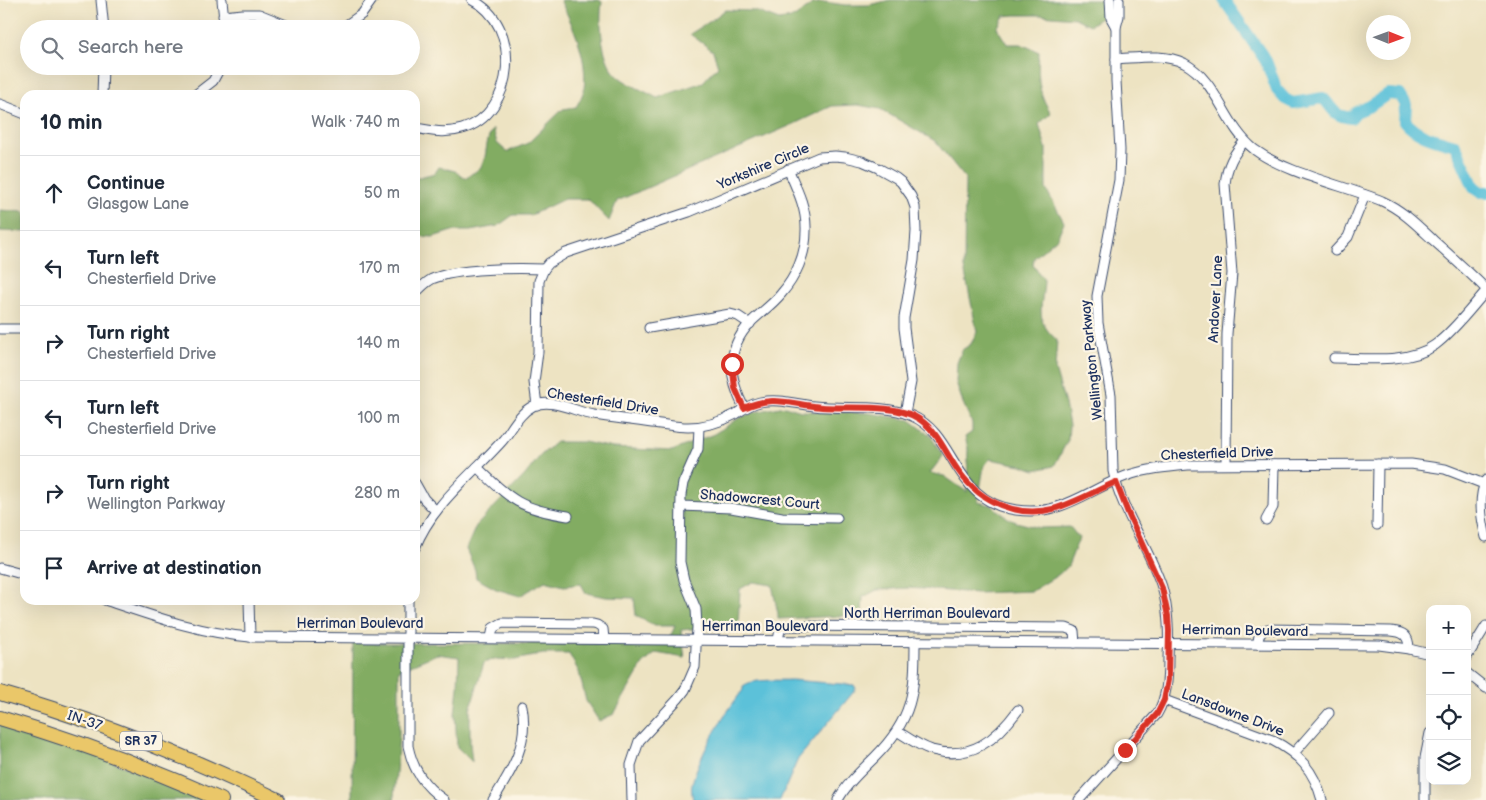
<!DOCTYPE html>
<meta charset="utf-8">
<style>
:root{--surface:#fff;--page:#f6f6f7;--text:#1f2937;--muted:#747a83;--line:#e0e1e3}
body{margin:0;font-family:"Balsamiq Sans",sans-serif;background:var(--page);color:var(--text)}
.controls{position:absolute;right:15px;bottom:15px;display:grid;overflow:hidden;border-radius:10px;box-shadow:0 5px 20px #0002}
.controls button{width:45px;height:45px;display:grid;place-items:center;padding:0;border:0;border-bottom:1px solid var(--line);background:var(--surface);color:var(--text);font:25px sans-serif}
.compass{position:absolute;left:1366px;top:15px;width:45px;height:45px;border-radius:50%;background:var(--surface);box-shadow:0 5px 20px #0002;rotate:91deg}
.stop{position:absolute;width:15px;height:15px;margin:-11px;border:4px solid #d93025;border-radius:50%;background:#fff}
.stop.end{background:#d93025;border-color:#fff;box-shadow:0 1px 5px #0008}
.list{margin:0;padding:0;list-style:none}
h2{display:flex;justify-content:space-between;align-items:center;height:65px;margin:0;padding:0 20px;font-size:21px}
h2 small{font-size:16px;font-weight:400;color:var(--muted)}
.list li{display:grid;grid-template-columns:32px 1fr auto;gap:15px;align-items:center;box-sizing:border-box;height:75px;padding:0 20px;border-top:1px solid var(--line)}
.list b{display:block;font-size:19px;white-space:nowrap}
.list p{margin:0;font-size:16px;white-space:nowrap;color:var(--muted)}
.list em{font-size:16px;font-style:normal;color:var(--muted)}
.icon{flex:none;width:28px;height:28px;fill:none;stroke:currentColor;stroke-width:2;stroke-linecap:round;stroke-linejoin:round}
.map{position:relative;flex:none;width:1486px;height:800px;overflow:hidden}
.search{position:absolute;background:var(--surface);box-shadow:0 5px 20px #0002;left:20px;top:20px;width:400px;height:55px;display:flex;align-items:center;gap:12px;box-sizing:border-box;padding:0 18px;border-radius:28px;color:var(--muted);font-size:19px}
.panel{position:absolute;background:var(--surface);box-shadow:0 5px 20px #0002;left:20px;top:90px;width:400px;height:515px;border-radius:15px}
.map>svg:first-child{display:block}
.forest{fill:#82ac62;stroke:#4e6e60}
.water{fill:#5bc1d9;stroke:#3b789c}
.lines{fill:none;stroke-linecap:round;stroke-linejoin:round}
.river{stroke:#5bc1d9;stroke-width:12}
.minor-casing{stroke:#3a4a6d;stroke-width:11}
.highway-casing{stroke:#3a4a6d;stroke-width:16}
.minor{stroke:#fff;stroke-width:9}
.highway{stroke:#eac769;stroke-width:14}
.route{stroke:#d93025;stroke-width:6}
.labels{text-anchor:middle;stroke-width:4.5;stroke-linejoin:round;paint-order:stroke}
.shield{fill:#fcf5e5;stroke:#5e6a86;stroke-width:1}
.shield-label{font-size:12px;font-weight:bold;fill:#1b2f5e}
.street-label{font-size:14px;fill:#1b2f5e;stroke:#fcf5e5}
</style>
<div class="map">
<svg width="1486" height="800" viewBox="0 0 1486 800">
<rect width="100%" height="100%" fill="#fcf5e5"/>
<filter id="ink" filterUnits="userSpaceOnUse"><feTurbulence type="fractalNoise" baseFrequency=".02" numOctaves="2"/><feDisplacementMap in="SourceGraphic" scale="10" xChannelSelector="R" yChannelSelector="G"/><feConvolveMatrix kernelMatrix="1 2 1 2 8 2 1 2 1" color-interpolation-filters="sRGB"/></filter>
<filter id="wash" filterUnits="userSpaceOnUse"><feTurbulence type="fractalNoise" baseFrequency=".0096" numOctaves="4" result="noise"/><feDisplacementMap in="SourceGraphic" scale="20" xChannelSelector="R" yChannelSelector="G"/><feGaussianBlur stdDeviation="1.12" result="paint"/><feColorMatrix in="noise" values="0 0 0 0 0 0 0 0 0 0 0 0 0 0 0 0 0 1.4 0 .05"/><feComposite in="paint" operator="in"/></filter>
<g filter="url(#wash)">
<rect width="100%" height="100%" fill="#ede3c2"/>
<g class="forest">
<path d="M560 0H599L602 2C599 22 601 63 619 77 629 85 645 91 657 98L703 82 718 66 713 51 690 34 709 22 725 10 755 11 779 20 796 17 812 4 824 2 845 5H869L890 0H1101L1104 5 1101 18 1090 25 1075 18 1041 15H1015L1004 16 997 28 1007 44H1021L1039 52C1038 76 1037 92 1051 113L1039 124 1046 148V189L1064 222 1057 238 1034 258 1033 265 1044 280C1043 306 1033 320 1057 340L1055 369 1065 404 1069 425 1068 440 1054 466 1035 470 1021 465 990 459 984 466 978 502 991 505 1008 518 1016 522 1040 528 1070 527 1079 538 1068 566 1058 575 1032 591 978 593 908 588 877 590 863 597 862 615 778 619V614L772 585 753 582 740 589 738 625 681 630 685 658 656 653 643 664 614 714 599 721 586 701 579 672 569 654H543L515 660 495 659 484 663 470 710V743L472 762 457 747 455 714 458 687 459 657 437 654 399 670V736L394 797 395 800H352L353 643 667 644 675 626H655L636 616 634 598 606 597 586 593 581 584 564 586 545 581 520 596 496 589 476 578 475 570 466 549 476 526 525 475 540 456 556 442H584L613 448 672 451 714 434 739 418 755 412 785 406 801 411 869 413 910 420 930 435 943 456 930 473 944 476 967 492 968 448 965 437 972 432V423L963 403 956 382 957 363 962 350 971 344 977 332 964 268 965 178 935 141 880 109 858 105 832 106 794 124 617 201 609 221 588 199H564L531 215H513L498 226 470 231H452L433 237 415 236V178L435 173 439 167 455 171 465 178C470 174 479 171 482 165 488 155 484 142 493 129L497 143 507 152 528 143 563 109 576 107C579 102 583 95 584 89 588 58 574 27 560 0Z"/>
<polygon points="0,210 25,212 25,232 0,231"/>
<polygon points="0,720 215,800 0,800"/>
</g>
<path class="water" d="M791 680 854 685 856 689 798 759 780 800H693C692 795 691 789 692 784 699 755 724 714 743 690V686C753 678 778 681 791 680Z"/>
<g class="lines">
<path class="river" d="M1224 0 1266 61 1277 90 1285 99 1293 103 1323 98C1335 110 1331 115 1351 118L1356 112 1370 106 1388 94 1400 95 1406 105 1405 121C1417 136 1438 140 1455 145L1474 187 1481 192H1486"/>
</g>
</g>
<g filter="url(#ink)">
<g class="lines">
<g class="minor-casing">
<g id="minor">
<polyline points="101,0 104,29"/>
<polyline points="222,0 225,29"/>
<polyline points="1110,0 1111,18 1116,27"/>
<polyline points="223,16 243,14 259,14 296,29"/>
<polyline points="341,29 362,14 372,0"/>
<path d="M1116 59C1137 58 1164 53 1184 63 1218 81 1224 126 1255 150 1288 174 1343 185 1382 201 1402 210 1417 225 1433 240 1451 256 1469 272 1486 289"/>
<polyline points="102,95 103,66"/>
<polyline points="195,95 213,81 221,66"/>
<polyline points="0,104 25,114"/>
<path d="M416 128C431 131 446 134 462 129 516 114 523 24 472 0"/>
<polyline points="1335,251 1348,237 1365,195"/>
<path d="M415 294C420 288 425 283 432 279 457 268 516 268 544 269"/>
<polyline points="649,328 730,314 738,316 750,324"/>
<polyline points="0,329 25,329"/>
<path d="M1334 358C1365 358 1409 364 1435 345 1454 331 1471 308 1486 291"/>
<polyline points="537,405 534,382 538,352 539,281 544,269 549,263 566,253 689,212 819,157 835,156 845,157 862,161 878,168 896,178 901,182 911,196 915,207 916,231 914,260 904,318 904,328 911,382 905,413"/>
<path d="M744 408C729 378 725 350 750 323 760 313 772 305 781 294 796 277 806 254 806 231 807 209 797 189 788 169"/>
<path d="M1226 464 1227 334 1232 273 1225 184C1227 166 1233 154 1245 141"/>
<path d="M477 467C511 500 520 509 568 516"/>
<path d="M1486 480C1478 498 1481 518 1486 537"/>
<polyline points="415,483 424,499 436,511"/>
<polyline points="681,506 731,508 782,517 837,518"/>
<polyline points="1266,520 1273,507 1274,465"/>
<polyline points="1377,525 1378,464"/>
<path d="M415 548C432 504 473 474 503 440 512 429 519 413 533 406 552 397 575 412 594 415 613 418 633 420 652 423 664 424 676 427 688 427 705 427 721 422 736 414 743 409 751 404 760 402 778 398 796 404 814 406 844 410 884 403 912 416 957 435 952 501 1016 510 1061 517 1087 490 1126 476 1146 469 1167 467 1188 465L1411 464 1445 469 1484 484"/>
<polyline points="0,568 25,575"/>
<path d="M105 600C153 616 199 633 250 637L1379 645 1409 649 1430 654"/>
<polyline points="249,600 250,637"/>
<path d="M408 600V746C413 770 424 786 444 800"/>
<polyline points="491,638 493,628 502,623 593,624 597,625 603,629 604,639"/>
<polyline points="778,640 780,630 786,626 1066,628 1074,631 1075,643"/>
<path d="M1258 644C1258 637 1260 630 1268 629L1391 631C1403 632 1409 635 1409 649"/>
<polyline points="1467,657 1486,626"/>
<polyline points="1467,673 1486,688"/>
<path d="M1164 700 1272 740C1299 754 1314 770 1322 800"/>
<path d="M897 731C908 738 919 746 932 750 971 761 997 739 1018 710"/>
<polyline points="1294,753 1329,713"/>
<path d="M493 800C513 769 529 743 522 706"/>
<polyline points="632,800 631,765 639,741 678,699 685,690 695,667 697,627 696,609 684,580 680,562 681,495 683,483 698,449 699,427"/>
<path d="M838 800C847 783 862 770 875 757 913 719 915 692 915 641"/>
<path d="M1079 800 1157 714C1167 697 1168 679 1168 659 1169 635 1169 611 1162 587 1149 547 1122 513 1113 471L1111 395 1098 323 1097 296 1119 180 1120 150 1116 81V27L1119 16V0"/>
<polyline points="1425,800 1425,758 1430,733"/>
</g>
</g>
<g class="highway-casing">
<g id="highway">
<path d="M0 693C95 720 189 757 278 800"/>
<path d="M0 718C75 740 149 768 221 800"/>
</g>
</g>
<use href="#minor" class="minor"/>
<use href="#highway" class="highway"/>
</g>
</g>
<g class="lines" filter="url(#ink)">
<path class="route" d="M732 364 735 388 744 408C774 394 792 405 822 407 850 409 895 403 919 419 939 432 946 455 960 473 981 502 1017 518 1053 509 1075 503 1095 491 1116 482L1128 513 1162 588 1168 616 1169 631 1168 680 1164 700 1157 714 1125 750"/>
</g>
<g class="labels">
<rect class="shield" x="120" y="731.5" width="42" height="19" rx="4"/>
<g class="shield-label">
<text x="141" y="745">SR 37</text>
</g>
<g class="street-label">
<text transform="translate(763 166) rotate(-23)" y="5">Yorkshire Circle</text>
<text transform="translate(1215 299) rotate(-87)" y="5">Andover Lane</text>
<text transform="translate(1091 360) rotate(-96)" y="5">Wellington Parkway</text>
<text transform="translate(603 401) rotate(9)" y="5">Chesterfield Drive</text>
<text transform="translate(1217 453) rotate(-2)" y="5">Chesterfield Drive</text>
<text transform="translate(760 499) rotate(5)" y="5">Shadowcrest Court</text>
<text x="927" y="618">North Herriman Boulevard</text>
<text x="360" y="628">Herriman Boulevard</text>
<text x="765" y="631">Herriman Boulevard</text>
<text transform="translate(1245 630) rotate(1)" y="5">Herriman Boulevard</text>
<text transform="translate(1233 712) rotate(21)" y="5">Lansdowne Drive</text>
<text transform="translate(85 720) rotate(19)" y="5">IN-37</text>
</g>
</g>
</svg>
<div class="controls">
<button>+</button>
<button>−</button>
<button><svg class="icon" aria-label="locate" viewBox="0 0 24 24"><circle cx="12" cy="12" r="6"/><path d="M12 2v4M12 18v4M2 12h4M18 12h4"/></svg></button>
<button><svg class="icon" aria-label="layers" viewBox="0 0 24 24"><path d="M12 4l9 5-9 5-9-5zM3 14l9 5 9-5"/></svg></button>
</div>
<svg class="compass" viewBox="-18 -18 36 36"><path d="M0-13l5 13h-10z" fill="#e53935"/><path d="M0 13l5-13h-10z" fill="#747a83"/></svg>
<div class="stop" style="left:732px;top:364px"></div>
<div class="stop end" style="left:1125px;top:750px"></div>
<div class="search"><svg class="icon" aria-label="search" viewBox="0 0 24 24"><circle cx="10" cy="10" r="6"/><path d="M15 15l6 6"/></svg>Search here</div>
<section class="panel">
<h2>10 min<small>Walk · 740 m</small></h2>
<ul class="list">
<li><svg class="icon" aria-label="ahead" viewBox="0 0 24 24"><path d="M12 20V5M6 11l6-6 6 6"/></svg><div><b>Continue</b><p>Glasgow Lane</p></div><em>50 m</em></li>
<li><svg class="icon" aria-label="left" viewBox="0 0 24 24"><path d="M17 20v-9H6M10 6l-5 5 5 5"/></svg><div><b>Turn left</b><p>Chesterfield Drive</p></div><em>170 m</em></li>
<li><svg class="icon" aria-label="right" viewBox="0 0 24 24"><path d="M7 20v-9h11M14 6l5 5-5 5"/></svg><div><b>Turn right</b><p>Chesterfield Drive</p></div><em>140 m</em></li>
<li><svg class="icon" aria-label="left" viewBox="0 0 24 24"><path d="M17 20v-9H6M10 6l-5 5 5 5"/></svg><div><b>Turn left</b><p>Chesterfield Drive</p></div><em>100 m</em></li>
<li><svg class="icon" aria-label="right" viewBox="0 0 24 24"><path d="M7 20v-9h11M14 6l5 5-5 5"/></svg><div><b>Turn right</b><p>Wellington Parkway</p></div><em>280 m</em></li>
<li><svg class="icon" aria-label="arrive" viewBox="0 0 24 24"><path d="M6 21V4h12l-3 4 3 4H6"/></svg><div><b>Arrive at destination</b></div></li>
</ul>
</section>
</div>
